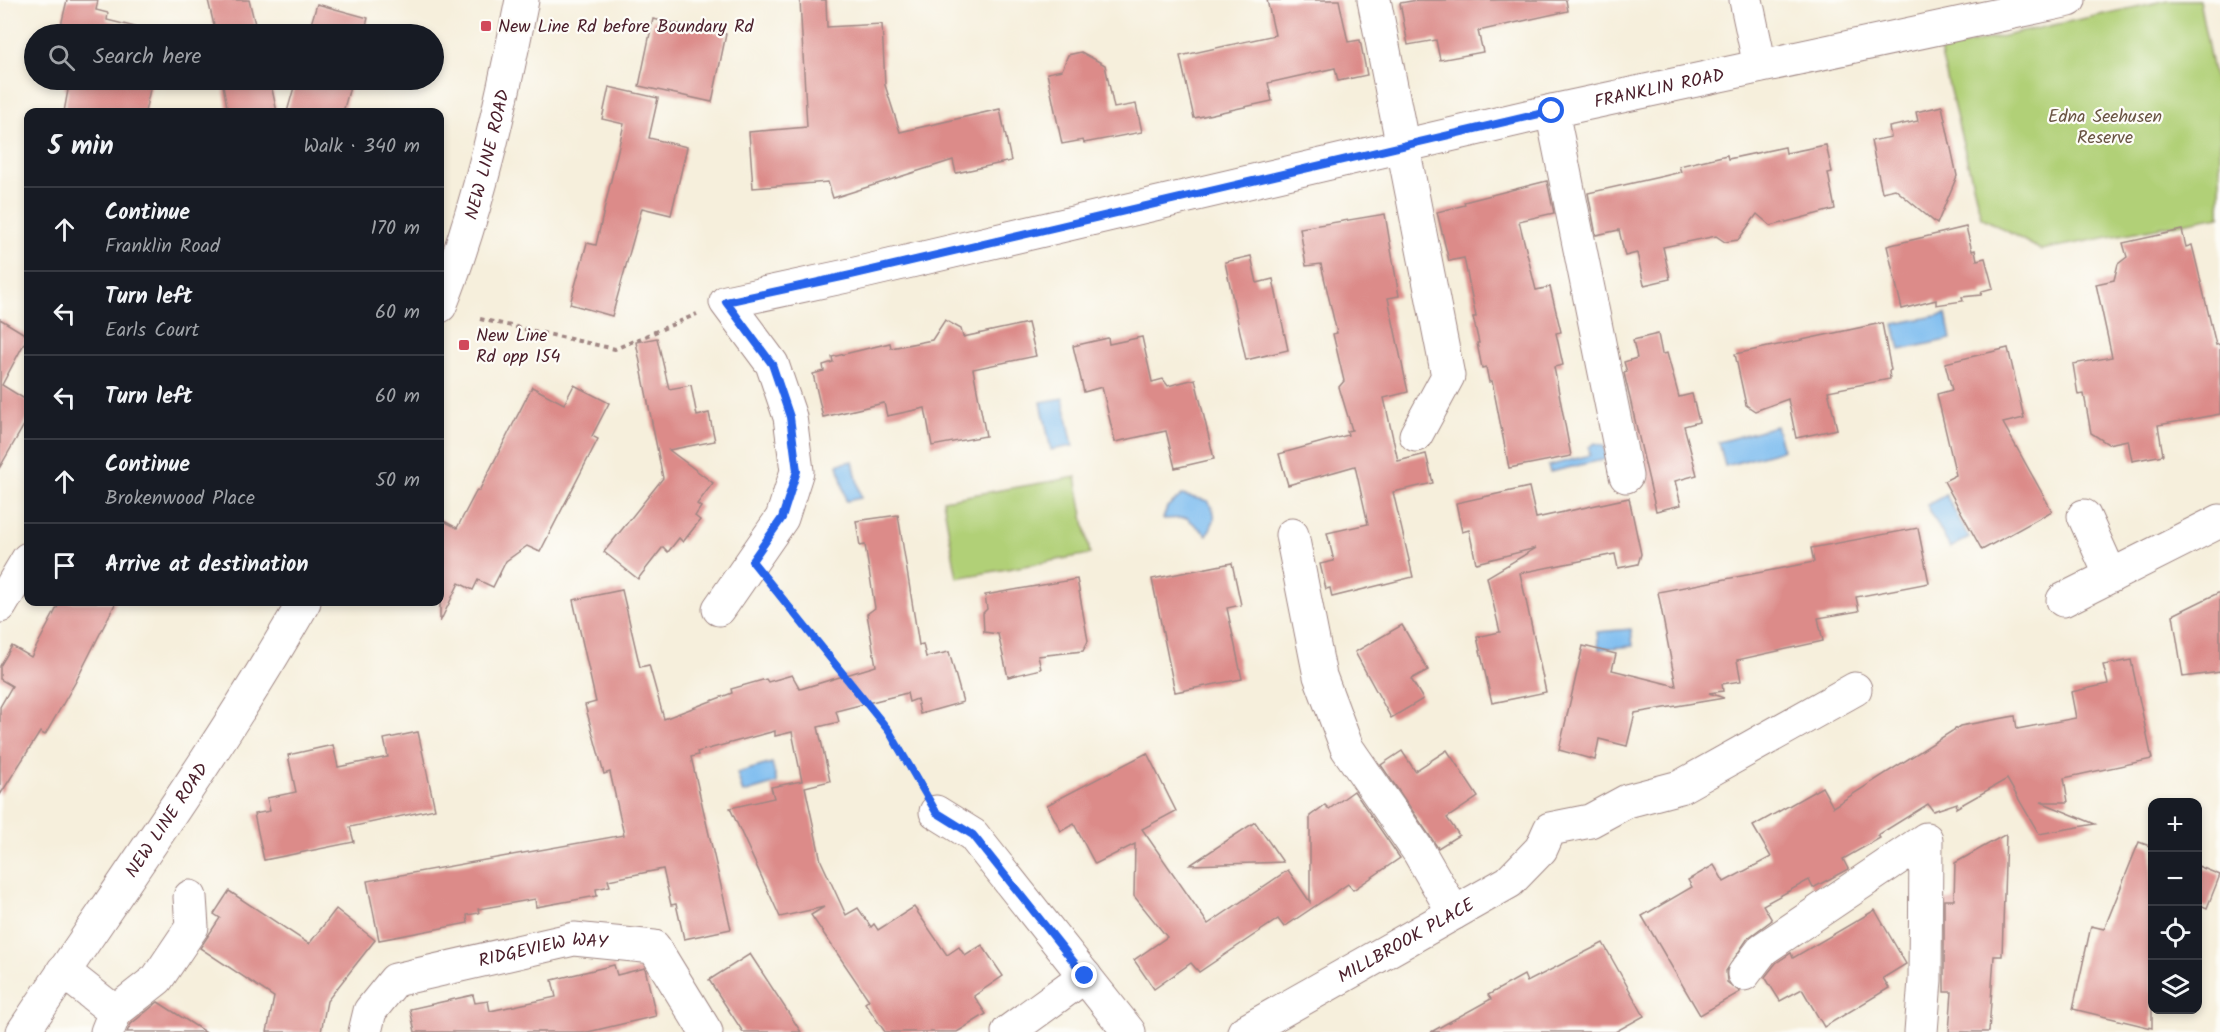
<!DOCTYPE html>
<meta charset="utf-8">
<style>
:root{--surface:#171b24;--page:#20242c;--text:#f1f3f6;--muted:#9ea1a6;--line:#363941}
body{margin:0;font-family:Kalam,sans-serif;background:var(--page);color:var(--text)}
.controls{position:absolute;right:18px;bottom:18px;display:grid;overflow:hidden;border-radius:12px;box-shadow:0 3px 9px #0003}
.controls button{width:54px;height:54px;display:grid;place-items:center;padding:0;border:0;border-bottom:2px solid var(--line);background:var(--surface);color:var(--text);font:30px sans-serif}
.stop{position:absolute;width:18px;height:18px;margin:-14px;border:4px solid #2563eb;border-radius:50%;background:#fff}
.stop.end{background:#2563eb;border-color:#fff;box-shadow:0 2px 6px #0008}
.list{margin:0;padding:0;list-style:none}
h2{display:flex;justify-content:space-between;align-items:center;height:78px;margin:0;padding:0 24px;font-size:26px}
h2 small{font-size:20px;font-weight:400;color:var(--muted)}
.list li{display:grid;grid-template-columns:39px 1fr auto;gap:18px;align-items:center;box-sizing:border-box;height:84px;padding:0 24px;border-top:2px solid var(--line)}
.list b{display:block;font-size:22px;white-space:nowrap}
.list p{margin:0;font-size:20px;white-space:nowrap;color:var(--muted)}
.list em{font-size:20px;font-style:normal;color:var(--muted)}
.icon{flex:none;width:33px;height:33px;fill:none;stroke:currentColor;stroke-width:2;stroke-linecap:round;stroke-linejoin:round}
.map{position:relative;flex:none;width:2220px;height:1032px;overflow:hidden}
.search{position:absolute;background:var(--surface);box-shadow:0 3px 9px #0003;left:24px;top:24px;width:420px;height:66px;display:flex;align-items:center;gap:15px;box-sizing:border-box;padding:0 21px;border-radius:33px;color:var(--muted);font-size:22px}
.panel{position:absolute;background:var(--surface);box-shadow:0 3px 9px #0003;left:24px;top:108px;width:420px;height:498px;border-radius:12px}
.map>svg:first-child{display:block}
.green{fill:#b1d077;stroke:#7e7851;stroke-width:1.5}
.water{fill:#7abbef;stroke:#626d8d;stroke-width:1.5}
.building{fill:#dc8b89}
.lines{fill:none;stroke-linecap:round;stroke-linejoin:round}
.minor-casing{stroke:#a08784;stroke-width:35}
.major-casing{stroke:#a08784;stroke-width:35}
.path{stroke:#a08784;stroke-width:4;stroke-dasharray:4.5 4.5;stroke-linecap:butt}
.minor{stroke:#fff;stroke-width:33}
.major{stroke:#fff;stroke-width:33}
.route{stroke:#2563eb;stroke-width:8}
.poi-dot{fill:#d1495b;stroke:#fdfcf7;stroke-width:2}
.labels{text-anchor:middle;stroke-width:4.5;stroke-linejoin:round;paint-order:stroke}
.poi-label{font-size:18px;fill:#4a1f2b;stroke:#fdfcf7;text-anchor:start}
.street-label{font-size:18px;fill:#4a1f2b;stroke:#fdfcf7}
.park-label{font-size:18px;fill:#695442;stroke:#fdfcf7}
</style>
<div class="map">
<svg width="2220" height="1032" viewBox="0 0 2220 1032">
<rect width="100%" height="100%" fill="#fdfcf7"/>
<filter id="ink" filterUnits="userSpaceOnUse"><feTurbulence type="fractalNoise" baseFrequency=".0167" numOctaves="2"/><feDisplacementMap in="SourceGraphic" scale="12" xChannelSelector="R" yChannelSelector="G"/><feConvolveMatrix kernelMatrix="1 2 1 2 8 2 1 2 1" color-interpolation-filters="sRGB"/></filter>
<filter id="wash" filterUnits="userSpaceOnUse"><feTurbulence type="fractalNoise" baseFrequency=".008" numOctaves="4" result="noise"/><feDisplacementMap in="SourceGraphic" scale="24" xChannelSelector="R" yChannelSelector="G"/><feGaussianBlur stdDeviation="1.35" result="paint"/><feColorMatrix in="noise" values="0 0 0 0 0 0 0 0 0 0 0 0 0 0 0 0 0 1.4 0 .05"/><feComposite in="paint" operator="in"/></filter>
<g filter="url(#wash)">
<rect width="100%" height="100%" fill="#f6efdc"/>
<g class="green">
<polygon points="2168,0 2199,0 2220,108 2220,216 2041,250 1981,217 1940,50"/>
<polygon points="1076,477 1090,554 957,578 943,500"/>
</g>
<g class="water">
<polygon points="1946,314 1951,339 1900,350 1894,324"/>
<polygon points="1063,398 1073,446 1051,450 1041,402"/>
<polygon points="1776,426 1783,450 1725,466 1719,442"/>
<polygon points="1595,443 1604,446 1606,459 1550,472 1548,466 1590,455 1589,447"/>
<polygon points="853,461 861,498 846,501 838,464"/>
<path d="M1182 495 1208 501C1218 515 1215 520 1207 535L1187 518 1163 519 1167 507Z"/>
<polygon points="1946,495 1969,538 1950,548 1927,505"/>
<polygon points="1631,629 1633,646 1599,649 1597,632"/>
<polygon points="772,763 777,783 743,793 737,773"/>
</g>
<g id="blocks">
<g class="building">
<polygon points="67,0 98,0 96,10 108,13 107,20 163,34 59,34"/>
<polygon points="208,0 249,0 257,32 216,34"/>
<polygon points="800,0 826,0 827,27 882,24 885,85 900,132 1000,109 1011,161 956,173 953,160 833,198 828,182 753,188 749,132 807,127"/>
<polygon points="1267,0 1339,0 1348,42 1360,40 1367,75 1338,81 1335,68 1268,83 1272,101 1194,118 1180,56 1275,35"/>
<polygon points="1417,0 1566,0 1568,11 1478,31 1483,52 1440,60 1436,40 1408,45 1400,3"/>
<polygon points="317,4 368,18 364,34 308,34"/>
<polygon points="653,19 726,34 712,102 639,86"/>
<polygon points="1081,52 1105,65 1114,108 1136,104 1142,132 1084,143 1083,140 1062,144 1047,73 1062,70 1068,55"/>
<polygon points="67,80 152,80 145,112 64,112 68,90 64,89"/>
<polygon points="222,80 270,80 277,112 228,112"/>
<polygon points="296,80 352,80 343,112 287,112"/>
<polygon points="609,87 658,98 649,138 687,147 671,215 642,208 612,316 570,304 587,243 596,245 624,124 602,119"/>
<polygon points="1942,106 1957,176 1937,224 1895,189 1882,192 1871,141 1891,137 1889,127 1918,121 1916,112"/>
<polygon points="1826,145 1832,172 1828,173 1835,209 1771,226 1757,214 1738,240 1725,242 1716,236 1663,247 1670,279 1644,285 1637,253 1625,256 1619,230 1596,235 1588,193 1664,176 1681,172 1679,166 1727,155 1728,159 1785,147 1786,153"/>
<polygon points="1547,181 1554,213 1519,221 1536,290 1550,287 1561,332 1556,333 1563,365 1554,367 1571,456 1509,468 1492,381 1489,382 1486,367 1482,368 1477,343 1479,343 1473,317 1476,317 1464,258 1449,261 1437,212 1465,205 1464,202"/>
<polygon points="1385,214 1399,296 1388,298 1408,392 1384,398 1398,461 1426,454 1433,483 1393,492 1413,577 1332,597 1330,588 1326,589 1320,564 1334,561 1327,533 1368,524 1355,466 1288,485 1279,454 1348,435 1347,431 1352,430 1339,387 1344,381 1333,334 1337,333 1321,264 1306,266 1300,228"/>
<polygon points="1966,227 1972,251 1975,250 1977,260 1985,258 1993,288 1982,291 1981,295 1962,297 1963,301 1936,305 1936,300 1902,309 1887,246"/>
<polygon points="2182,230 2186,247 2192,245 2216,345 2220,344 2220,414 2158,425 2163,455 2132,461 2128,440 2108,444 2091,433 2084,394 2078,395 2073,364 2112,357 2096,284 2114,280 2118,264 2127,257 2123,243"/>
<polygon points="1251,256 1257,283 1273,279 1288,350 1246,360 1225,262"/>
<polygon points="0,319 28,336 2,385 28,401 28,418 0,467"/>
<polygon points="945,320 961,329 963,337 1028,323 1036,356 973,369 986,436 932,446 925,408 887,416 884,403 823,417 813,374 824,371 823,365 833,362 832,357 890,343 891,348 932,340"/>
<polygon points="1882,323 1891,370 1889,371 1890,379 1828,391 1837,429 1796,438 1788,399 1755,411 1746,405 1735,354"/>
<polygon points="1658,334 1662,354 1667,353 1679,397 1692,394 1699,422 1684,426 1697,475 1675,481 1681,505 1656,511 1624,373 1627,372 1624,362 1637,358 1633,340"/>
<polygon points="1142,337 1152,382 1163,379 1168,386 1195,379 1214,459 1175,468 1166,431 1115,442 1102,387 1084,392 1073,346 1108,338 1109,344"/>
<polygon points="657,338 669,389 691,385 697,416 709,413 715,441 669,450 713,483 697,504 701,507 695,516 700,520 683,542 679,538 668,552 663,547 638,579 604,552 663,478 636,342"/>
<polygon points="2008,348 2024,418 2003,423 2052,511 1982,550 1944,481 1956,475 1937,394 1952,390 1945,363"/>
<polygon points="574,385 609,403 592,436 598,439 540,552 527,546 506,561 493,587 478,580 473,590 459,583 440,622 440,519 457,528 477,490 479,491 532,387 564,404"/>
<polygon points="1529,487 1536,518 1629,498 1641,554 1638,564 1618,568 1615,554 1520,573 1546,692 1492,703 1477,637 1500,632 1487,577 1536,548 1476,563 1469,530 1462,532 1456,503"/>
<polygon points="898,515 919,645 923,644 926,657 949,652 963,702 920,714 917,699 909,702 907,693 836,711 839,722 818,727 830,781 805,787 821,861 846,915 858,908 871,927 874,924 878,930 914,907 947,955 959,947 965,956 982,945 1003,976 974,996 986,1014 957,1032 885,1032 865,1003 869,1000 811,915 824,907 780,917 730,808 774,798 771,787 802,781 792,732 775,736 775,731 697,752 698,755 691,757 731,929 684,939 676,904 671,905 663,869 608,880 610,886 596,889 597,896 536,907 535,899 478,909 479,913 467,915 468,923 379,940 367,881 624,835 610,772 604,774 585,705 596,702 573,600 622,590 640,667 649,665 664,719 732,693 731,689 766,679 768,682 792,675 800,689 876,666 867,614 875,608 865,545 860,546 856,521"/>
<polygon points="1918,528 1929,583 1856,597 1859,611 1818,618 1823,641 1737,660 1741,681 1722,684 1723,691 1709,693 1724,698 1635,713 1627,746 1599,739 1595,760 1559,750 1583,646 1616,654 1612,670 1676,686 1658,592 1814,562 1811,548"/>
<polygon points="1232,563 1241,605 1227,608 1242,679 1175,692 1152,579"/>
<polygon points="1077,579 1088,641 1083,651 1038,656 1041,669 1008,677 998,634 984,632 983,613 987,609 985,595"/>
<polygon points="2220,592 2220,672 2183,677 2173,615"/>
<polygon points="60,602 116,602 75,683 45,735 40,732 0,795 0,707 12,686 0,679 0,666 12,646 31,657"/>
<polygon points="1402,625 1428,670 1411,679 1423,699 1391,718 1355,652"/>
<polygon points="2131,660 2152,759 2064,778 2068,802 2041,802 2095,824 2039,834 2007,779 1956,808 1957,803 1933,811 1928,804 1878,835 1880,838 1843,859 1848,869 1813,888 1809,880 1763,905 1772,920 1748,938 1726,971 1727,982 1740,992 1700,1015 1642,916 1692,887 1688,880 1714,865 1724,882 1771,857 1753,826 1822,787 1833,807 1960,726 2015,716 2017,729 2076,718 2071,692 2108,684 2103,665"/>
<polygon points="418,732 435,809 350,827 354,842 264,860 254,814 270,811 267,798 296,792 288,755 333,745 338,767 388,757 384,739"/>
<polygon points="1447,750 1478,797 1447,818 1459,835 1438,848 1381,765 1402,751 1415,771"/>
<polygon points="1147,753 1176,811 1142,829 1208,924 1288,870 1310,902 1310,816 1325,805 1329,809 1354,791 1400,858 1353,890 1348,884 1284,927 1278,919 1199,972 1191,963 1154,989 1134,960 1167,937 1134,896 1135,844 1095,864 1074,824 1061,831 1047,805"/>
<polygon points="1255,822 1283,862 1190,865"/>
<polygon points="2006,834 2002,956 1994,956 1989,1032 1949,1032 1952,992 1944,992 1944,900 1954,900 1955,863"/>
<polygon points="2139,842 2152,847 2152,1028 2073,1009 2091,926 2104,929"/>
<polygon points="2198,866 2220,875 2207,908 2198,904"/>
<polygon points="229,891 309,944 336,909 375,940 327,1001 321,1032 267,1032 274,997 200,948 220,918 214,914"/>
<polygon points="1875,910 1906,964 1883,978 1889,988 1824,1027 1802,989 1780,1001 1765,977 1776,963 1791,953 1793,958"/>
<polygon points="1603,943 1644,1016 1615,1032 1431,1032 1491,999 1488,995 1524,975 1527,982"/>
<polygon points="750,954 801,1032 743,1032 709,980"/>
<polygon points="614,965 617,975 645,968 656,1016 588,1032 415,1032 410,1009 473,995 475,1003 488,1001 490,1011 556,997 552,980"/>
<polygon points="158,1002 183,1018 205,1032 127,1032 131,1024"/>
</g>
</g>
</g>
<g filter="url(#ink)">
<use href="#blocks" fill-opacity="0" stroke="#a08784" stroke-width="1.5"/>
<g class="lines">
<g class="minor-casing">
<g id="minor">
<polyline points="1374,0 1448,376 1416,435"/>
<polyline points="1746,0 1760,66"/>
<polyline points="1552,111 1626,476"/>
<polyline points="2084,516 2111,576"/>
<polyline points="1292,535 1320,676 1347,748 1419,852 1454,913"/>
<polyline points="2063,600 2220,521"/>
<polyline points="0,606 28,559"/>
<path id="s1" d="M719 609 782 518 797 471 790 417 772 364 726 302 851 275 1552 111 2069 0"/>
<polyline points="936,812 973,835 1129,1032"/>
<polyline points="63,971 115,1012"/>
<polyline points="1744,974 1763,949 1926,839 1925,980 1921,1032"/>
<polyline points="107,1032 115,1012 157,979 192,927 190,897"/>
<path id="s2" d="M365 1032 370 1011 395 980 574 939 654 947 706 1032"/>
<polyline points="1008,1032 1085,976"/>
<path id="s3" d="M1244 1032 1509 882 1541 849 1550 829 1590 821 1627 801 1680 787 1855 689"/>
</g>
</g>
<g class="major-casing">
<g id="major">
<path id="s4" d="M440 306C478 212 502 100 522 0"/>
<path id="s5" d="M23 1032C118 890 219 750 304 602"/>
</g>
</g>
<g class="path">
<polyline points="480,319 615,349 697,314"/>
<polyline points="773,587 889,731 921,785"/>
</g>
<use href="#minor" class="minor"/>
<use href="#major" class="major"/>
</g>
</g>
<g class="lines" filter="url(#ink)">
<polyline class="route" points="1085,976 973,835 936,812 889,731 752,561 782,518 797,471 790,417 772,364 726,302 851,275 1552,111"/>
</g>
<g class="poi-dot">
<rect x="480" y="20" width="12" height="12" rx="3"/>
<rect x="458" y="339" width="12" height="12" rx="3"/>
</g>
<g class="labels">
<g class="poi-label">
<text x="498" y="32">New Line Rd before Boundary Rd</text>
<text x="476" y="341">New Line<tspan x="476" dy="21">Rd opp 154</tspan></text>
</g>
<g class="street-label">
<text dy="6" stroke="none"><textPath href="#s1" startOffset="1305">FRANKLIN ROAD</textPath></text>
<text dy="6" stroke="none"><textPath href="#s4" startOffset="159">NEW LINE ROAD</textPath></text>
<text dy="6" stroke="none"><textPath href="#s5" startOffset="256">NEW LINE ROAD</textPath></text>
<text dy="6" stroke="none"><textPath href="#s3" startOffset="186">MILLBROOK PLACE</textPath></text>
<text dy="6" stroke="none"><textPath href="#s2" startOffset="213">RIDGEVIEW WAY</textPath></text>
</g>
<g class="park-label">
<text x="2105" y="122">Edna Seehusen<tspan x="2105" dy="21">Reserve</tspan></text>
</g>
</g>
</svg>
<div class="controls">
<button>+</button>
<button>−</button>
<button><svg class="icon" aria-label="locate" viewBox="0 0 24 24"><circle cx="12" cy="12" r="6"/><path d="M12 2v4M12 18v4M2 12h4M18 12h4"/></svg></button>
<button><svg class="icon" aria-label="layers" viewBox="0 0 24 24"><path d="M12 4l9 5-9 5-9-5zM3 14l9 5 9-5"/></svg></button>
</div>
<div class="stop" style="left:1552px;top:111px"></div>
<div class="stop end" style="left:1085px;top:976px"></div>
<div class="search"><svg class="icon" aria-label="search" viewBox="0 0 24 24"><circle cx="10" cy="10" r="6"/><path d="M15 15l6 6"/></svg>Search here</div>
<section class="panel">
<h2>5 min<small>Walk · 340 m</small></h2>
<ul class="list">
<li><svg class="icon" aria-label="ahead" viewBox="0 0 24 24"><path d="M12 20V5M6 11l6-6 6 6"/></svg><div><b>Continue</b><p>Franklin Road</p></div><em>170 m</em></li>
<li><svg class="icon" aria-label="left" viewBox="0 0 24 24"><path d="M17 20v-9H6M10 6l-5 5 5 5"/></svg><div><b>Turn left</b><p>Earls Court</p></div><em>60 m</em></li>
<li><svg class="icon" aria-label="left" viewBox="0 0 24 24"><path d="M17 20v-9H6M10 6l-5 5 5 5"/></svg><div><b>Turn left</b></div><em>60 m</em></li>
<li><svg class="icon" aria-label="ahead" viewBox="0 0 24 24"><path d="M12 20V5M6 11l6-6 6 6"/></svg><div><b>Continue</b><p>Brokenwood Place</p></div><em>50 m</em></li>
<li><svg class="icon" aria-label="arrive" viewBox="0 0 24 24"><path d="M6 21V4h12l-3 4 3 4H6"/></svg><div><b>Arrive at destination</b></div></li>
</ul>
</section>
</div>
